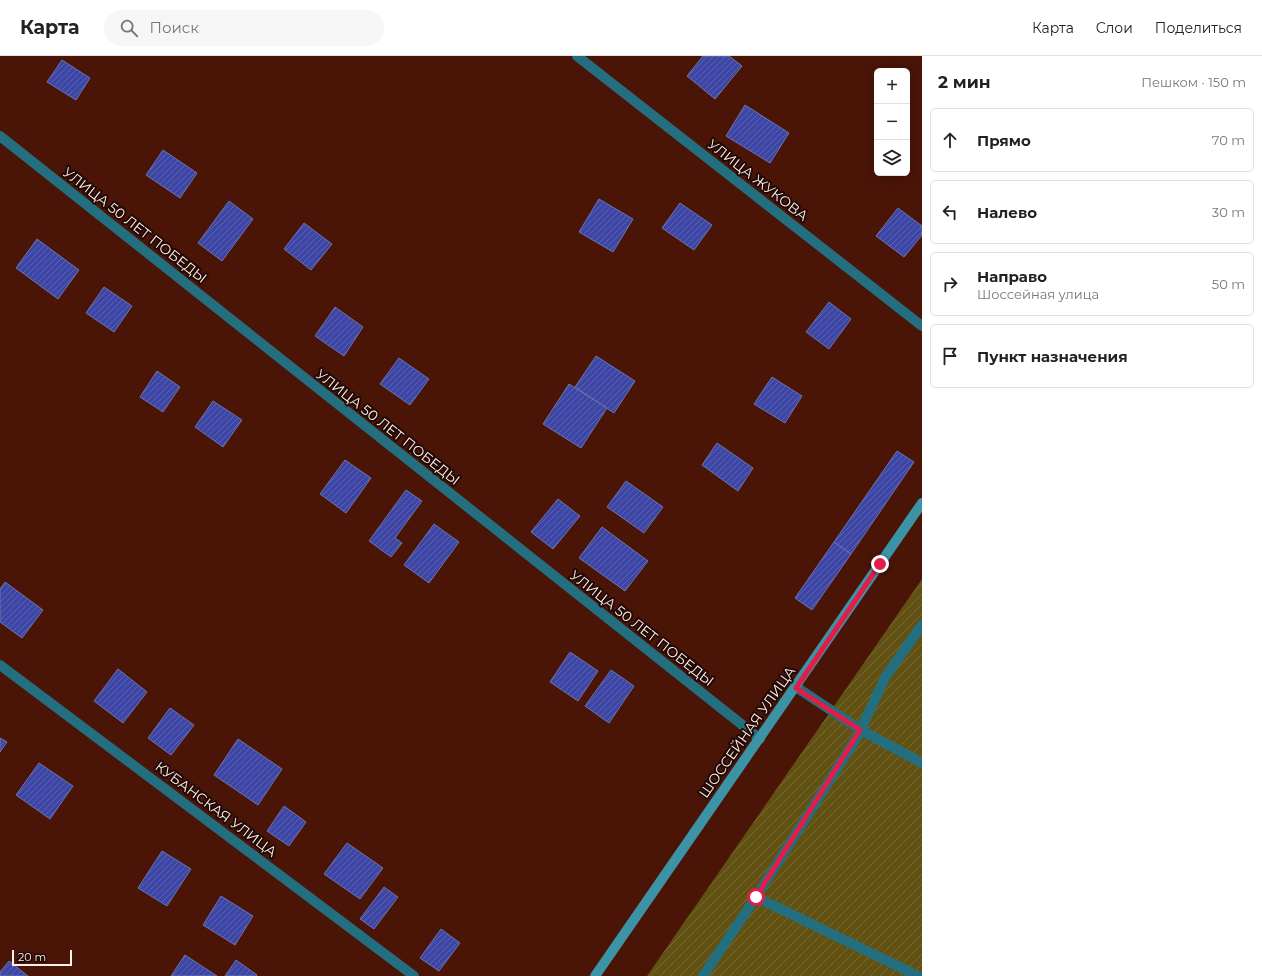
<!DOCTYPE html>
<html lang="ru">
<meta charset="utf-8">
<style>
:root{--surface:#fff;--page:#f6f6f6;--text:#222;--muted:#767676;--line:#e0e0e0}
body{margin:0;font-family:Montserrat,sans-serif;background:var(--page);color:var(--text)}
.controls{position:absolute;right:12px;top:12px;display:grid;overflow:hidden;border-radius:6px;box-shadow:0 2px 10px #0003}
.controls button{width:36px;height:36px;display:grid;place-items:center;padding:0;border:0;border-bottom:1px solid var(--line);background:var(--surface);color:var(--text);font:20px sans-serif}
.scale{position:absolute;left:12px;bottom:10px;width:60px;box-sizing:border-box;padding-left:4px;border:2px solid #fff0ec;border-top:0;font-size:11px;line-height:14px;white-space:nowrap;color:#fff0ec;-webkit-text-stroke:3px #210905;paint-order:stroke}
.stop{position:absolute;width:12px;height:12px;margin:-9px;border:3px solid #e11d48;border-radius:50%;background:#fff}
.stop.end{background:#e11d48;border-color:#fff;box-shadow:0 1px 4px #0008}
.list{margin:0;padding:0;list-style:none}
h2{display:flex;justify-content:space-between;align-items:center;height:52px;margin:0;padding:0 16px;font-size:17px}
h2 small{font-size:13px;font-weight:400;color:var(--muted)}
.list li{display:grid;grid-template-columns:26px 1fr auto;gap:12px;align-items:center;box-sizing:border-box;height:64px;margin:0 8px 8px;padding:0 8px;border:1px solid var(--line);border-radius:6px}
.list b{display:block;font-size:15px;white-space:nowrap}
.list p{margin:0;font-size:13px;white-space:nowrap;color:var(--muted)}
.list em{font-size:13px;font-style:normal;color:var(--muted)}
.icon{flex:none;width:22px;height:22px;fill:none;stroke:currentColor;stroke-width:2;stroke-linecap:round;stroke-linejoin:round}
.map{position:relative;flex:none;width:922px;height:920px;overflow:hidden}
header{display:flex;align-items:center;gap:24px;box-sizing:border-box;height:56px;padding:0 20px;background:var(--surface);border-bottom:1px solid var(--line)}
header strong{font-size:19px}
nav{display:flex;gap:22px;margin-inline-start:auto;font-size:14px}
.search{width:280px;height:36px;background:var(--page);display:flex;align-items:center;gap:10px;box-sizing:border-box;padding:0 14px;border-radius:22px;color:var(--muted);font-size:15px}
main{display:flex}
aside{flex:1;background:var(--surface)}
.map>svg:first-child{display:block}
.garden{fill:url(#garden-furrows)}
.building{fill:url(#building-hatch);stroke:#6a75ac}
.lines{fill:none;stroke-linecap:round;stroke-linejoin:round}
.minor{stroke:#246f7f;stroke-width:10}
.secondary{stroke:#3d93a6;stroke-width:10}
.route{stroke:#e11d48;stroke-width:5}
.labels{text-anchor:middle;stroke-width:4;stroke-linejoin:round;paint-order:stroke}
.street-label{font-size:14px;fill:#fff0ec;stroke:#210905}
</style>
<header>
<strong>Карта</strong>
<div class="search"><svg class="icon" aria-label="search" viewBox="0 0 24 24"><circle cx="10" cy="10" r="6"/><path d="M15 15l6 6"/></svg>Поиск</div>
<nav><a>Карта</a><a>Слои</a><a>Поделиться</a></nav>
</header>
<main>
<div class="map">
<svg width="922" height="920" viewBox="0 0 922 920">
<defs>
<pattern id="garden-furrows" width="10" height="10" patternUnits="userSpaceOnUse"><rect width="10" height="10" fill="#615112"/><path d="M-1 1l2-2M0 10L10 0M9 11l2-2" fill="none" stroke="#796a35"/></pattern>
<pattern id="building-hatch" width="6" height="6" patternUnits="userSpaceOnUse"><rect width="6" height="6" fill="#3e46a5"/><path d="M-1 1l2-2M0 6l6-6M5 7l2-2" fill="none" stroke="#5b61b2"/></pattern>
</defs>
<rect width="100%" height="100%" fill="#4a1407"/>
<polygon class="garden" points="922,523 922,920 647,920"/>
<g class="building">
<polygon points="703,0 729,0 742,10 715,43 687,20"/>
<polygon points="62,4 90,22 76,44 47,26"/>
<polygon points="745,49 789,77 770,107 726,80"/>
<polygon points="163,94 197,117 180,142 146,119"/>
<polygon points="599,143 633,163 613,196 579,176"/>
<polygon points="229,145 253,163 222,205 198,187"/>
<polygon points="680,147 712,169 694,194 662,172"/>
<polygon points="898,152 922,170 922,179 904,201 876,180"/>
<polygon points="304,167 332,188 311,214 284,193"/>
<polygon points="37,183 79,214 58,243 16,212"/>
<polygon points="104,231 132,250 114,276 86,257"/>
<polygon points="829,246 851,263 829,293 806,276"/>
<polygon points="335,251 363,271 344,300 315,280"/>
<polygon points="596,300 635,325 614,357 575,331"/>
<polygon points="399,302 429,323 410,349 380,328"/>
<polygon points="157,315 180,331 163,356 140,341"/>
<polygon points="772,321 802,340 785,367 754,348"/>
<polygon points="569,328 607,352 581,392 543,368"/>
<polygon points="213,345 242,364 223,391 195,371"/>
<polygon points="717,387 753,412 738,435 702,409"/>
<polygon points="897,395 914,406 851,498 834,486"/>
<polygon points="345,404 371,422 346,457 320,438"/>
<polygon points="626,425 663,451 644,477 607,451"/>
<polygon points="406,434 422,445 395,482 402,487 391,501 369,485"/>
<polygon points="558,443 580,460 553,493 531,476"/>
<polygon points="434,468 459,486 429,527 404,509"/>
<polygon points="602,471 648,505 625,535 579,502"/>
<polygon points="834,486 851,498 812,554 795,542"/>
<polygon points="5,526 43,554 22,582 0,566 0,533"/>
<polygon points="570,596 598,615 578,645 550,626"/>
<polygon points="118,613 147,636 123,667 94,645"/>
<polygon points="611,614 634,630 609,667 585,650"/>
<polygon points="170,652 194,669 171,699 148,682"/>
<polygon points="0,682 7,686 0,696"/>
<polygon points="238,683 282,713 258,749 214,719"/>
<polygon points="39,707 73,730 50,763 16,739"/>
<polygon points="284,750 306,766 289,790 267,775"/>
<polygon points="347,787 383,812 360,843 324,818"/>
<polygon points="162,795 191,813 167,850 138,832"/>
<polygon points="384,831 398,841 374,873 360,863"/>
<polygon points="221,840 253,860 235,889 203,869"/>
<polygon points="441,873 460,887 439,915 420,902"/>
<polygon points="185,899 217,920 171,920"/>
<polygon points="236,904 257,919 256,920 225,920"/>
<polygon points="9,905 28,920 0,920 0,916"/>
</g>
<g class="lines">
<g class="minor">
<polyline points="577,0 922,270"/>
<polyline points="0,80 760,683"/>
<polyline points="0,609 414,920"/>
<polyline points="796,631 861,674 922,707"/>
<polyline points="756,841 918,920"/>
<polyline points="703,920 756,841 857,681 886,620 922,569"/>
</g>
<polyline class="secondary" points="595,920 922,447"/>
</g>
<g class="lines">
<polyline class="route" points="756,841 860,674 796,632 880,508"/>
</g>
<g class="labels">
<g class="street-label">
<text transform="translate(758 124) rotate(38)" y="5">УЛИЦА ЖУКОВА</text>
<text transform="translate(135 169) rotate(38)" y="5">УЛИЦА 50 ЛЕТ ПОБЕДЫ</text>
<text transform="translate(388 371) rotate(38)" y="5">УЛИЦА 50 ЛЕТ ПОБЕДЫ</text>
<text transform="translate(642 572) rotate(38)" y="5">УЛИЦА 50 ЛЕТ ПОБЕДЫ</text>
<text transform="translate(747 676) rotate(-55)" y="5">ШОССЕЙНАЯ УЛИЦА</text>
<text transform="translate(216 753) rotate(37)" y="5">КУБАНСКАЯ УЛИЦА</text>
</g>
</g>
</svg>
<div class="controls">
<button>+</button>
<button>−</button>
<button><svg class="icon" aria-label="layers" viewBox="0 0 24 24"><path d="M12 4l9 5-9 5-9-5zM3 14l9 5 9-5"/></svg></button>
</div>
<div class="scale">20 m</div>
<div class="stop" style="left:756px;top:841px"></div>
<div class="stop end" style="left:880px;top:508px"></div>
</div>
<aside>
<h2>2 мин<small>Пешком · 150 m</small></h2>
<ul class="list">
<li><svg class="icon" aria-label="ahead" viewBox="0 0 24 24"><path d="M12 20V5M6 11l6-6 6 6"/></svg><div><b>Прямо</b></div><em>70 m</em></li>
<li><svg class="icon" aria-label="left" viewBox="0 0 24 24"><path d="M17 20v-9H6M10 6l-5 5 5 5"/></svg><div><b>Налево</b></div><em>30 m</em></li>
<li><svg class="icon" aria-label="right" viewBox="0 0 24 24"><path d="M7 20v-9h11M14 6l5 5-5 5"/></svg><div><b>Направо</b><p>Шоссейная улица</p></div><em>50 m</em></li>
<li><svg class="icon" aria-label="arrive" viewBox="0 0 24 24"><path d="M6 21V4h12l-3 4 3 4H6"/></svg><div><b>Пункт назначения</b></div></li>
</ul>
</aside>
</main>
